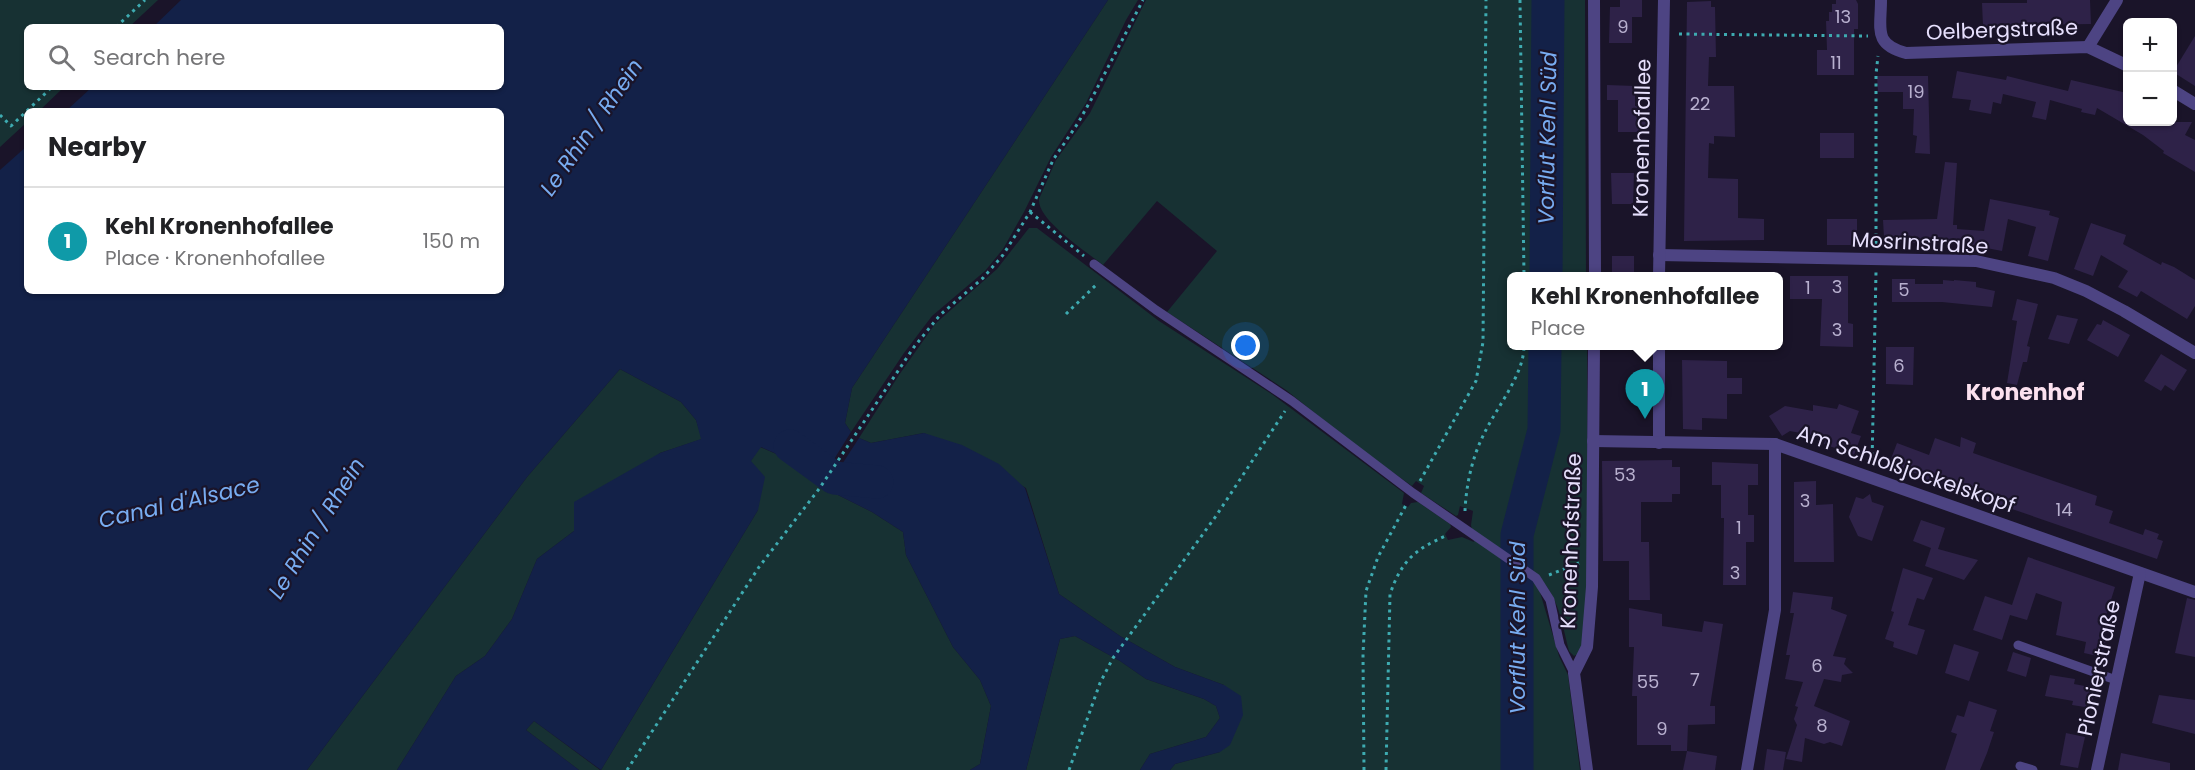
<!DOCTYPE html>
<meta charset="utf-8">
<style>
:root{--surface:#fff;--page:#f6f6f6;--text:#202124;--muted:#757577;--line:#e0e0e0;--accent:#0f766e}
body{margin:0;font-family:Poppins,sans-serif;background:var(--page);color:var(--text)}
.controls{position:absolute;right:18px;top:18px;display:grid;overflow:hidden;border-radius:9px;box-shadow:0 2px 4px #0004}
.controls button{width:54px;height:54px;display:grid;place-items:center;padding:0;border:0;border-bottom:2px solid var(--line);background:var(--surface);color:var(--text);font:30px sans-serif}
.you{position:absolute;left:1246px;top:346px;width:21px;height:21px;margin:-15px;border:4px solid #fff;border-radius:50%;background:#1a73e8;box-shadow:0 0 0 9px #1a73e833}
.badge{display:grid;place-items:center;width:39px;height:39px;border-radius:50%;background:var(--accent);color:#fff;font-size:20px;font-weight:700}
.pin{position:absolute;translate:-50% -50px;filter:drop-shadow(0 2px 3px #0008)}
.pin::after{content:'';position:absolute;top:32px;width:21px;height:18px;background:inherit;clip-path:polygon(0 0,100% 0,50% 100%)}
.popup{position:absolute;left:1507px;top:272px;width:276px;height:78px;box-sizing:border-box;display:grid;place-content:center;border-radius:9px;background:var(--surface);filter:drop-shadow(0 2px 4px #0005);font-size:20px;white-space:nowrap;color:var(--muted)}
.popup b{font-size:22px;color:var(--text)}
.popup::after{content:'';position:absolute;left:50%;top:100%;margin-left:-12px;border:12px solid transparent;border-top-color:var(--surface)}
.list{margin:0;padding:0;list-style:none}
h2{display:flex;justify-content:space-between;align-items:center;height:78px;margin:0;padding:0 24px;font-size:26px}
h2 small{font-size:20px;font-weight:400;color:var(--muted)}
.list li{display:grid;grid-template-columns:39px 1fr auto;gap:18px;align-items:center;box-sizing:border-box;height:108px;padding:0 24px;border-top:2px solid var(--line)}
.list b{display:block;font-size:22px;white-space:nowrap}
.list p{margin:0;font-size:20px;white-space:nowrap;color:var(--muted)}
.list em{font-size:20px;font-style:normal;color:var(--muted)}
.icon{flex:none;width:33px;height:33px;fill:none;stroke:currentColor;stroke-width:2;stroke-linecap:round;stroke-linejoin:round}
.map{position:relative;flex:none;width:2195px;height:770px;overflow:hidden}
.search{position:absolute;background:var(--surface);box-shadow:0 2px 4px #0004;left:24px;top:24px;width:480px;height:66px;display:flex;align-items:center;gap:15px;box-sizing:border-box;padding:0 21px;border-radius:9px;color:var(--muted);font-size:22px}
.panel{position:absolute;background:var(--surface);box-shadow:0 2px 4px #0004;left:24px;top:108px;width:480px;height:186px;border-radius:9px}
.map>svg:first-child{display:block}
.green{fill:#173133}
.water{fill:#132148}
.lines{fill:none;stroke-linecap:round;stroke-linejoin:round}
.river{stroke:#132148;stroke-width:33}
.building{fill:#2e2248}
.path{stroke:#3eabb1;stroke-width:3;stroke-dasharray:3 4.5;stroke-linecap:butt}
.lane{stroke:#4d4483;stroke-width:9}
.street{stroke:#4d4483;stroke-width:12}
.labels{text-anchor:middle;stroke-width:4.5;stroke-linejoin:round;paint-order:stroke}
.number-label{font-size:18px;fill:#b8b0cf}
.street-label{font-size:21px;fill:#e6dffc;stroke:#1a1429}
.water-label{font-size:22px;font-style:italic;fill:#78acf1;stroke:#1a1429}
.neighbourhood-label{font-size:22px;font-weight:bold;fill:#fce1ef;stroke:#1a1429}
</style>
<div class="map">
<svg width="2195" height="770" viewBox="0 0 2195 770">
<rect width="100%" height="100%" fill="#1a1429"/>
<g class="green">
<polygon points="0,0 158,0 129,27 27,27 27,87 64,87 39,111 27,111 27,122 0,147"/>
<polygon points="1108,0 1138,0 1126,20 1086,103 1051,157 1024,212 1003,249 985,271 932,316 904,353 851,432 845,423 852,388"/>
<path d="M1146 0H1585L1586 276H1512V346H1587L1588 586 1585 641 1580 653 1574 656 1569 651C1561 620 1559 595 1534 572L1559 656 1568 675 1580 770H1170L1175 764 1220 752 1224 685 1175 667 1120 636 1059 594 1026 488 924 433 871 443 859 438 899 375 935 324 997 269 1029 228H1037L1159 321 1273 395 1404 493 1402 504 1408 507 1411 503 1418 502 1450 524 1451 527 1445 534 1448 540 1462 537 1474 542 1471 525 1473 511 1460 506 1458 515 1456 516 1421 493 1424 486 1416 481 1412 486 1356 446 1286 390 1167 312 1217 251 1157 201 1103 265C1087 252 1037 220 1039 199L1056 160 1090 113Z"/>
<polygon points="620,369 681,402 696,420 702,439 660,453 574,531 537,559 512,619 485,656 456,676 397,770 307,770 527,477"/>
<polygon points="760,447 804,466 818,485 872,512 903,532 906,555 953,647 980,680 991,706 980,764 970,770 601,770 758,510 750,462"/>
<polygon points="1075,636 1120,661 1146,679 1204,699 1216,706 1220,718 1206,737 1150,754 1140,770 1026,770 1060,639"/>
<polygon points="534,721 600,770 579,770 526,730"/>
</g>
<g class="water">
<polygon points="181,0 1108,0 852,388 845,423 851,432 818,485 804,466 761,447 751,461 765,477 758,510 601,770 534,721 526,730 579,770 397,770 456,676 485,656 512,619 537,559 574,531 574,502 660,453 701,439 696,420 681,402 620,369 527,477 307,770 0,770 0,170 27,146 27,291 501,291 501,111 66,111 92,87 501,87 501,27 153,27"/>
<polygon points="924,433 962,445 999,464 1025,488 1059,594 1120,636 1175,667 1224,685 1241,696 1243,715 1230,745 1220,752 1175,764 1170,770 1140,770 1150,754 1206,737 1220,718 1216,706 1204,699 1146,679 1120,661 1075,636 1060,639 1026,770 970,770 980,764 991,706 980,680 953,647 906,555 903,532 872,512 826,489 859,438 871,443"/>
</g>
<g class="lines">
<g class="river">
<polyline points="1546,276 1548,0"/>
<polyline points="790,446 834,478 877,482"/>
<polyline points="1517,770 1517,535 1544,430 1545,346"/>
</g>
</g>
<g class="building">
<polygon points="1620,0 1642,0 1642,17 1632,17 1632,43 1609,43 1610,7 1620,7"/>
<polygon points="1836,0 1856,0 1858,4 1858,29 1854,29 1854,75 1817,75 1817,50 1827,50 1826,21 1829,21 1829,12 1832,12 1832,4 1836,4"/>
<polygon points="2027,0 2090,0 2091,24 1983,26 1982,3 2027,3"/>
<polygon points="1711,1 1711,7 1715,7 1716,57 1709,57 1708,86 1734,86 1735,137 1714,136 1714,144 1709,143 1708,178 1738,179 1738,218 1764,219 1764,240 1684,241 1687,2"/>
<polygon points="2195,36 2195,86 2173,72"/>
<polygon points="1957,71 2006,80 2007,76 2068,91 2071,80 2127,93 2127,122 2192,122 2185,135 2195,140 2195,172 2163,153 2164,151 2143,135 2097,108 2095,115 2081,112 2082,109 2050,100 2046,120 2032,117 2036,102 2003,94 2001,104 1993,102 1991,114 1969,110 1971,100 1952,98"/>
<polygon points="1877,76 1928,76 1930,154 1915,153 1917,136 1913,135 1914,109 1903,109 1903,92 1878,92"/>
<polygon points="1607,85 1635,86 1635,106 1650,106 1649,132 1618,132 1618,100 1607,100"/>
<rect x="1820" y="133" width="34" height="25"/>
<polygon points="1945,162 1957,163 1953,225 1957,225 1957,229 1984,231 1990,199 2050,211 2049,215 2059,218 2048,261 2028,256 2036,227 2008,219 2002,251 1956,242 1956,244 1893,242 1893,237 1884,237 1883,220 1937,219"/>
<polygon points="1611,173 1634,173 1633,204 1612,204"/>
<rect x="1827" y="219" width="30" height="26"/>
<polygon points="2091,223 2126,235 2123,244 2161,265 2162,262 2174,267 2195,280 2195,306 2187,319 2141,291 2137,297 2118,287 2128,271 2101,255 2093,276 2074,269"/>
<rect x="1612" y="256" width="22" height="20"/>
<polygon points="1790,276 1848,276 1848,323 1853,324 1853,347 1820,346 1822,299 1790,299"/>
<polygon points="1892,279 1915,279 1915,284 1943,284 1943,280 1954,281 1954,280 1976,282 1976,287 1995,291 1992,307 1942,302 1892,302"/>
<polygon points="2017,299 2038,304 2027,346 2030,347 2027,362 2023,362 2017,385 2007,383 2017,321 2012,320"/>
<polygon points="2057,315 2078,319 2069,344 2048,339"/>
<polygon points="2103,320 2130,335 2118,357 2087,340 2097,324 2101,325"/>
<polygon points="1886,347 1914,347 1913,385 1886,384"/>
<polygon points="2161,354 2187,370 2174,391 2165,385 2161,391 2144,381"/>
<polygon points="1682,360 1727,361 1727,378 1742,378 1742,394 1727,394 1727,419 1702,418 1702,430 1683,429"/>
<polygon points="1839,404 1859,411 1851,433 1861,436 1854,455 1824,444 1826,438 1790,431 1782,436 1769,416 1785,406 1813,411 1813,405 1837,409"/>
<polygon points="1961,437 1976,443 1973,453 2097,496 2095,505 2113,511 2109,523 2143,535 2145,529 2159,534 2157,539 2163,541 2157,559 1925,479 1926,477 1889,464 1897,443 1929,455 1935,438 1960,447"/>
<polygon points="1672,460 1672,467 1680,467 1680,494 1672,494 1672,502 1641,502 1641,542 1649,542 1650,600 1629,600 1629,561 1603,561 1602,461"/>
<polygon points="1712,462 1758,464 1758,485 1748,485 1748,515 1754,515 1754,542 1746,542 1746,585 1723,585 1724,518 1721,518 1721,485 1712,485"/>
<polygon points="1816,481 1816,505 1833,504 1834,562 1794,562 1794,482"/>
<polygon points="1870,494 1872,502 1884,506 1872,541 1858,536 1849,517 1856,497 1863,499"/>
<polygon points="1921,520 1945,528 1938,549 1978,560 1964,580 1925,566 1931,548 1913,541"/>
<polygon points="2028,557 2115,587 2100,635 2107,636 2102,657 2084,653 2086,642 2056,635 2062,602 2036,593 2027,620 2010,615 2002,640 1973,630 1985,596 2012,605"/>
<polygon points="1903,568 1933,578 1924,600 1917,598 1908,625 1925,630 1917,655 1893,647 1894,642 1885,639 1894,612 1891,611"/>
<polygon points="1793,592 1833,597 1831,609 1847,615 1833,656 1846,658 1844,664 1853,673 1842,675 1841,682 1824,679 1814,706 1850,721 1842,746 1830,742 1824,744 1805,738 1802,762 1786,759 1797,725 1794,719 1798,707 1795,706 1803,682 1785,679 1790,655 1786,655 1794,613 1790,613"/>
<polygon points="2187,598 2195,600 2195,657 2175,653"/>
<polygon points="1629,608 1662,614 1662,626 1702,632 1704,621 1723,624 1710,706 1715,706 1715,724 1688,725 1687,751 1671,751 1671,745 1637,745 1637,696 1632,696 1634,647 1629,647"/>
<polygon points="1954,644 1979,652 1969,681 1945,673"/>
<polygon points="2013,652 2031,658 2026,677 2007,671"/>
<polygon points="2050,675 2075,679 2074,684 2095,688 2091,708 2072,705 2073,701 2045,696"/>
<polygon points="2159,695 2195,700 2195,734 2152,723"/>
<polygon points="1969,701 1997,710 1990,731 1994,732 1987,753 1980,770 1945,770 1957,734 1951,732 1957,715 1964,717"/>
<polygon points="2066,733 2085,737 2078,768 2060,765"/>
<polygon points="1767,749 1786,752 1783,770 1764,770"/>
<polygon points="1687,751 1717,756 1715,770 1683,770"/>
<polygon points="2121,753 2170,763 2170,770 2118,770"/>
</g>
<g class="lines">
<g class="path">
<polyline points="1520,0 1524,276"/>
<polyline points="116,27 145,0"/>
<polyline points="1679,34 1868,36"/>
<polyline points="0,115 11,126 52,87"/>
<polyline points="1030,212 1084,256"/>
<polyline points="1876,244 1876,74 1878,56"/>
<polyline points="1066,314 1097,284"/>
<polyline points="1872,463 1876,272"/>
<polyline points="1420,481 1476,381 1483,342 1486,0"/>
<path d="M1465 511C1466 486 1472 457 1484 434 1496 408 1524 375 1524 346"/>
<polyline points="1549,575 1579,563"/>
<polyline points="627,770 759,567 819,489 914,347 940,315 983,278 1003,255 1030,212 1053,160 1078,123 1092,98 1143,0"/>
<polyline points="1069,770 1100,683 1113,658 1216,516 1285,411"/>
<polyline points="1364,770 1363,655 1366,591 1378,557 1406,505"/>
<path d="M1386 770 1390 594C1402 560 1415 549 1448 535"/>
</g>
<g class="lane">
<polyline points="1094,264 1156,310 1292,401 1413,493 1536,578 1550,600 1560,645 1574,673"/>
<polyline points="2018,645 2116,680"/>
<polyline points="2020,766 2033,770"/>
</g>
<g class="street">
<polyline points="1594,0 1595,276"/>
<path d="M1881 0C1881 29 1873 44 1906 53L2088 47 2128 66"/>
<polyline points="2088,47 2117,0"/>
<polyline points="2172,90 2195,104"/>
<polyline points="1659,255 1976,261 2054,278 2086,291 2124,311 2195,353"/>
<polyline points="1659,276 1664,0"/>
<polyline points="1659,346 1659,443"/>
<polyline points="1593,441 1775,444 2195,592"/>
<polyline points="1587,770 1574,673 1587,647 1592,587 1594,346"/>
<polyline points="1747,770 1775,610 1775,444"/>
<polyline points="2097,770 2140,573"/>
</g>
</g>
<g class="labels">
<g class="number-label">
<text x="1843" y="23">13</text>
<text x="1623" y="33">9</text>
<text x="1836" y="69">11</text>
<text x="1916" y="98">19</text>
<text x="1700" y="110">22</text>
<text x="1837" y="293">3</text>
<text x="1808" y="294">1</text>
<text x="1904" y="296">5</text>
<text x="1837" y="336">3</text>
<text x="1899" y="372">6</text>
<text x="1625" y="481">53</text>
<text x="1805" y="507">3</text>
<text x="2064" y="516">14</text>
<text x="1739" y="534">1</text>
<text x="1735" y="579">3</text>
<text x="1817" y="672">6</text>
<text x="1695" y="686">7</text>
<text x="1648" y="688">55</text>
<text x="1822" y="732">8</text>
<text x="1662" y="735">9</text>
</g>
<g class="street-label">
<text transform="translate(2002 30) rotate(-2)" y="7">Oelbergstraße</text>
<text transform="translate(1642 138) rotate(-89)" y="7">Kronenhofallee</text>
<text transform="translate(1920 243) rotate(3)" y="7">Mosrinstraße</text>
<text transform="translate(1906 469) rotate(19)" y="7">Am Schloßjockelskopf</text>
<text transform="translate(1571 541) rotate(-88)" y="7">Kronenhofstraße</text>
<text transform="translate(2099 668) rotate(-78)" y="7">Pionierstraße</text>
</g>
<g class="water-label">
<text transform="translate(591 127) rotate(-55)" y="8">Le Rhin / Rhein</text>
<text transform="translate(1547 138) rotate(-89)" y="8">Vorflut Kehl Süd</text>
<text transform="translate(179 502) rotate(-13)" y="8">Canal d'Alsace</text>
<text transform="translate(316 528) rotate(-58)" y="8">Le Rhin / Rhein</text>
<text transform="translate(1517 628) rotate(-90)" y="8">Vorflut Kehl Süd</text>
</g>
<g class="neighbourhood-label">
<text x="2025" y="400">Kronenhof</text>
</g>
</g>
</svg>
<div class="controls">
<button>+</button>
<button>−</button>
</div>
<div class="you"></div>
<div class="pin badge" style="left:1645px;top:419px;background:#0f9aa8">1</div>
<div class="popup"><b>Kehl Kronenhofallee</b>Place</div>
<div class="search"><svg class="icon" aria-label="search" viewBox="0 0 24 24"><circle cx="10" cy="10" r="6"/><path d="M15 15l6 6"/></svg>Search here</div>
<section class="panel">
<h2>Nearby<small></small></h2>
<ul class="list">
<li><span class="badge" style="background:#0f9aa8">1</span><div><b>Kehl Kronenhofallee</b><p>Place · Kronenhofallee</p></div><em>150 m</em></li>
</ul>
</section>
</div>
